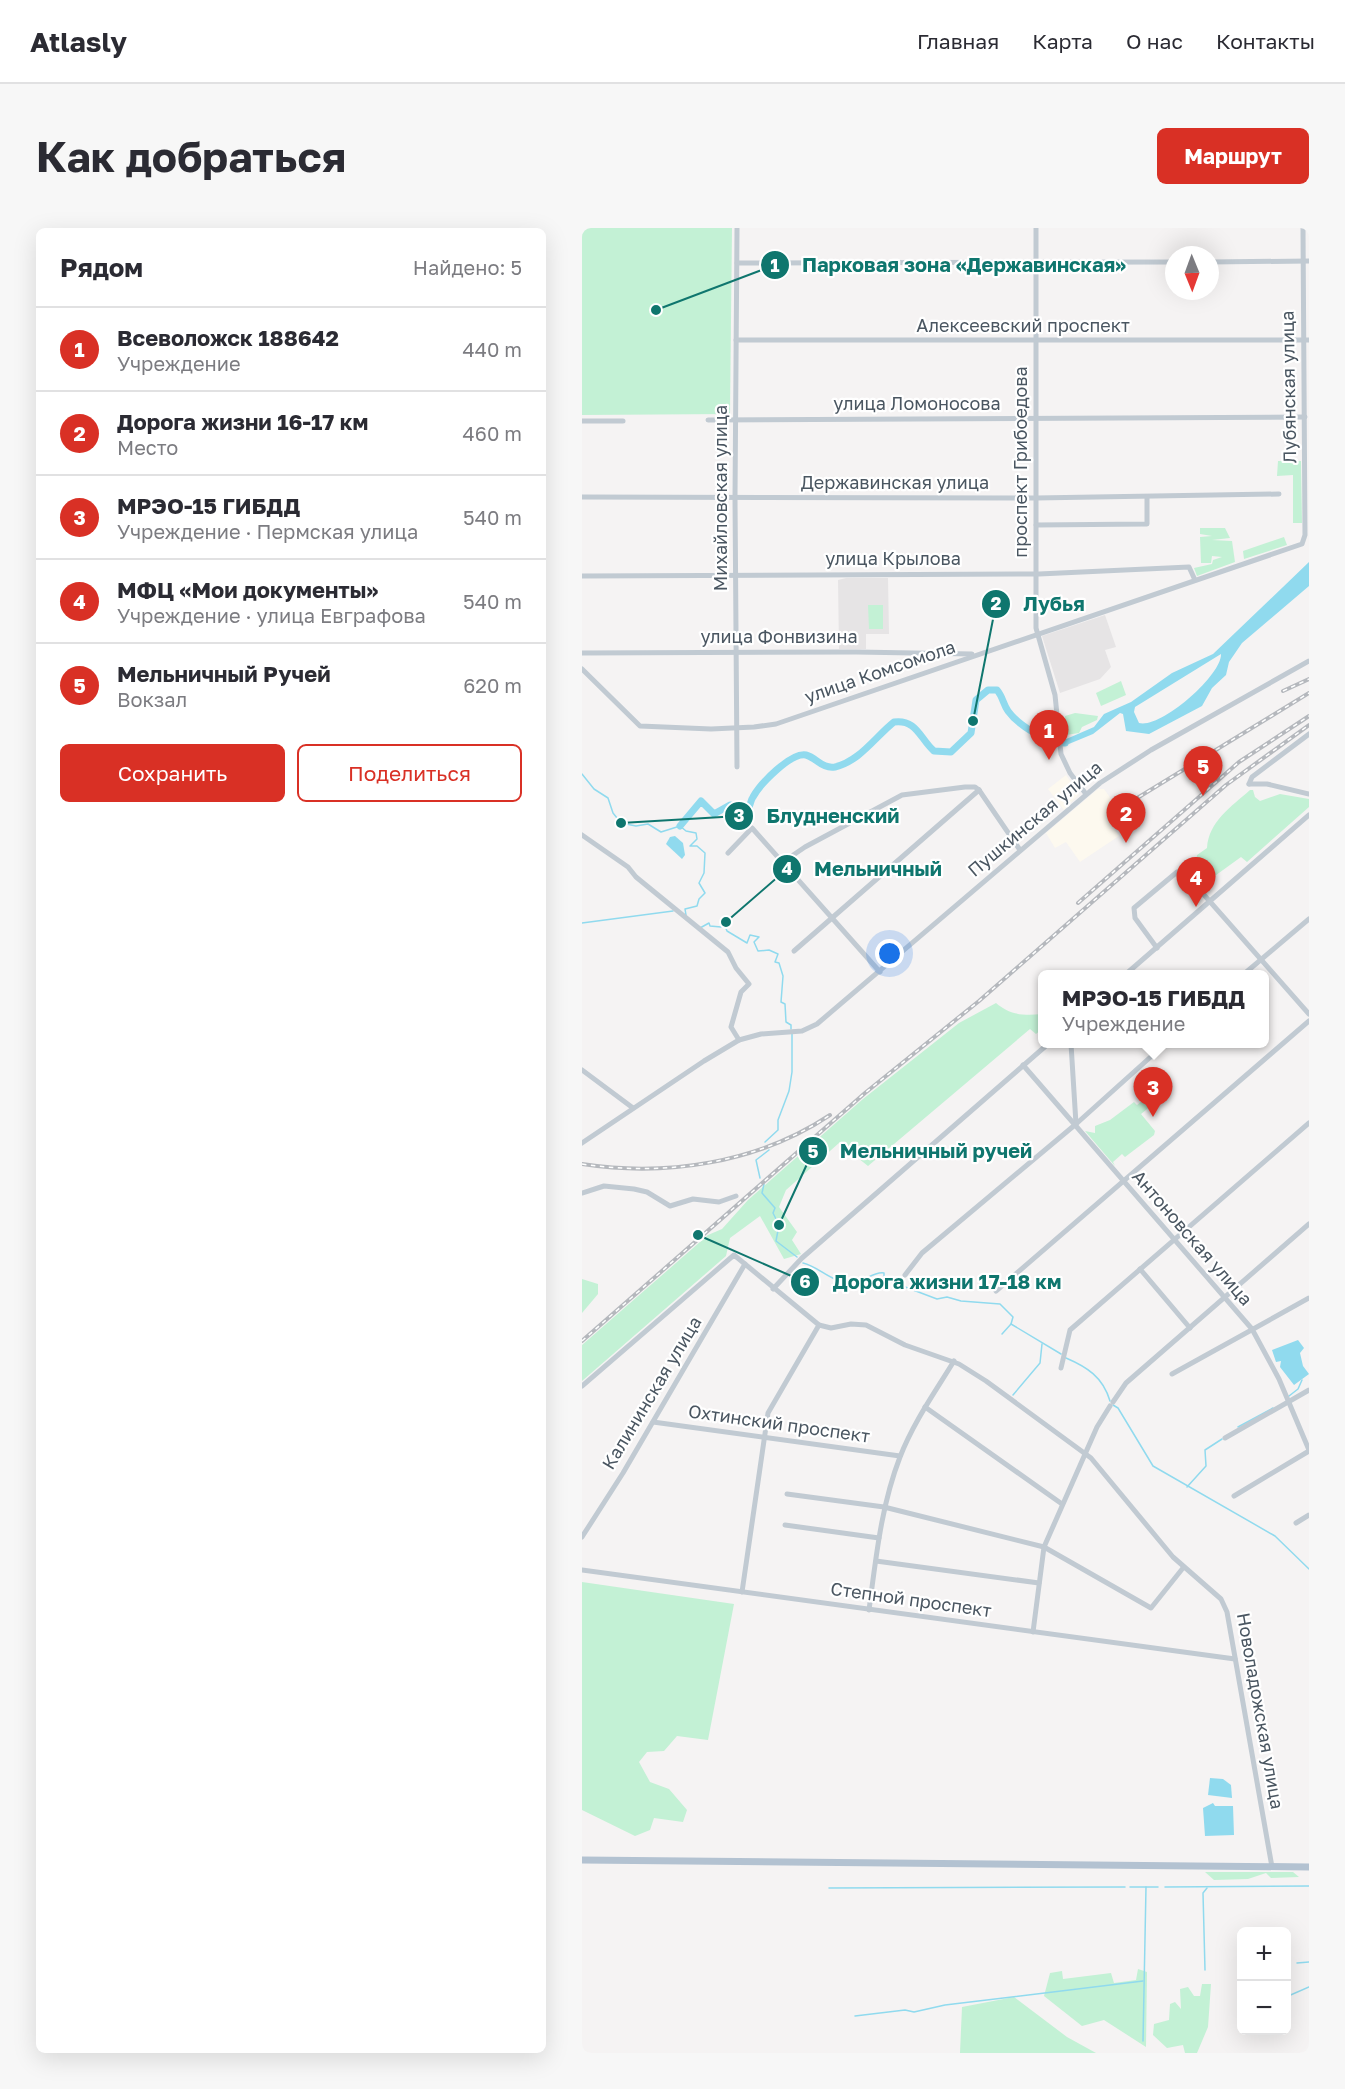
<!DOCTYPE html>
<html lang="ru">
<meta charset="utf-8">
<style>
:root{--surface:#fff;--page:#f7f7f7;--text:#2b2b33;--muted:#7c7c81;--line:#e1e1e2;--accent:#d93025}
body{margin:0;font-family:"Golos Text",sans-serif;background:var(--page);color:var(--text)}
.controls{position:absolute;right:18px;bottom:18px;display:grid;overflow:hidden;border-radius:9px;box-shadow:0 6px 24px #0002}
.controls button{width:54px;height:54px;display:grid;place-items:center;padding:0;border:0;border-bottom:2px solid var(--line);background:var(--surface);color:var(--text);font:30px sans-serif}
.compass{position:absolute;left:583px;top:18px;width:54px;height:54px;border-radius:50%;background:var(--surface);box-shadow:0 6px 24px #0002;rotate:179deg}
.you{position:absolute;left:308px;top:726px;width:21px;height:21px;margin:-15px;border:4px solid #fff;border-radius:50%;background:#1a73e8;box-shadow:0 0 0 9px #1a73e833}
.badge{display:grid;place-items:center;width:39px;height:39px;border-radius:50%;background:var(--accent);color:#fff;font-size:20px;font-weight:700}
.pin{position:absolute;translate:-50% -50px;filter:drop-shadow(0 2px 3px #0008)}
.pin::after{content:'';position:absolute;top:32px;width:21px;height:18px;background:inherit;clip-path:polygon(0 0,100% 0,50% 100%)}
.popup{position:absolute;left:456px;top:742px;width:231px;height:78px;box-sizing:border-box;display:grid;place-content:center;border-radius:9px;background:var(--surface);filter:drop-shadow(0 2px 4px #0005);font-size:20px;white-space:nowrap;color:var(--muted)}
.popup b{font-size:22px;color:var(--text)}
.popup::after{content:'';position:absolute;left:50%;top:100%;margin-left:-12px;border:12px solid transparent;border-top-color:var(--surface)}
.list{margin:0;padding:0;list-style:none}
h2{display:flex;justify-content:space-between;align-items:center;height:78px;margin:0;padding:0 24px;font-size:26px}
h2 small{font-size:20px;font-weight:400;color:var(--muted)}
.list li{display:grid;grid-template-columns:39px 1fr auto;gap:18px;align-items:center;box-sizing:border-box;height:84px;padding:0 24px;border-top:2px solid var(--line)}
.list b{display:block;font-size:22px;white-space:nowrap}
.list p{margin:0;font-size:20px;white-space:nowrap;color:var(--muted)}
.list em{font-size:20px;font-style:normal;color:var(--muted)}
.actions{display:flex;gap:12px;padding:18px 24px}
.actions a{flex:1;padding:14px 0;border:2px solid var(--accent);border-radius:9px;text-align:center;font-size:21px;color:var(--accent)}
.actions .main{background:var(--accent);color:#fff}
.map{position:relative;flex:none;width:727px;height:1825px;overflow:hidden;border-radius:9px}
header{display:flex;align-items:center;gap:36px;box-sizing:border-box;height:84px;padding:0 30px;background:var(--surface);border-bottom:2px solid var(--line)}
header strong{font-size:28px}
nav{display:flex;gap:33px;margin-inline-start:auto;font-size:21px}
.intro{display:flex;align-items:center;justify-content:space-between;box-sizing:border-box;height:144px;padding:0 36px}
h1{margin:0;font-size:42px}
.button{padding:15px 27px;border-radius:9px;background:var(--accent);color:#fff;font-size:21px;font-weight:700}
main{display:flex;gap:36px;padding:0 36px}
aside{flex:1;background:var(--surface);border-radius:9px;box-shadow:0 6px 24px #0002}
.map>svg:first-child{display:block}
.commercial{fill:#fdf9ef}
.education{fill:#e6e4e5}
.green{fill:#c3f1d5}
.water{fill:#90daee;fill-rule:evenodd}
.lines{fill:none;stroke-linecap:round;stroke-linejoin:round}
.stream{stroke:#90daee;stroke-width:1.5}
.river{stroke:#90daee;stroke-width:7}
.minor{stroke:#c1cad2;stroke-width:5}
.major{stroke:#b3c2d1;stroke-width:7}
.rail-casing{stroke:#b5b8bd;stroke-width:4}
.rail{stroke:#fff;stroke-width:1.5;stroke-dasharray:4.5;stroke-linecap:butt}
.labels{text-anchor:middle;stroke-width:4.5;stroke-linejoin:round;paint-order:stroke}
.street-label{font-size:18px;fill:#4a5661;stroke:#fff}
.leader{fill:none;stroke:#0f766e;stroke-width:2}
.callout-dot{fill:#0f766e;stroke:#fff;stroke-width:2}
.mark-label{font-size:18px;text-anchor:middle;font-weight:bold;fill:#fff}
.callout-label{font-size:20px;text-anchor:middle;font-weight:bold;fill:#0f766e;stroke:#fff;stroke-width:4.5;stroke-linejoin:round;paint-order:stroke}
</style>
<header>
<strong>Atlasly</strong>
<nav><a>Главная</a><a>Карта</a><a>О нас</a><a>Контакты</a></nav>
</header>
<div class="intro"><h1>Как добраться</h1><a class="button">Маршрут</a></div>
<main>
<aside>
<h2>Рядом<small>Найдено: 5</small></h2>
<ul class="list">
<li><span class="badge">1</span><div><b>Всеволожск 188642</b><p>Учреждение</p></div><em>440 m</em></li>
<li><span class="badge">2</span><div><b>Дорога жизни 16-17 км</b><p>Место</p></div><em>460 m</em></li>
<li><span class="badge">3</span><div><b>МРЭО-15 ГИБДД</b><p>Учреждение · Пермская улица</p></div><em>540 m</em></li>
<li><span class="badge">4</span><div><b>МФЦ «Мои документы»</b><p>Учреждение · улица Евграфова</p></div><em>540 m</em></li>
<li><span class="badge">5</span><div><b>Мельничный Ручей</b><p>Вокзал</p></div><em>620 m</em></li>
</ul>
<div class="actions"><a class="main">Сохранить</a><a>Поделиться</a></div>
</aside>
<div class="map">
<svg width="727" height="1825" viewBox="0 0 727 1825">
<rect width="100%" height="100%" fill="#f5f3f3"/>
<g class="commercial">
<polygon points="484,547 497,566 482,582 466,561"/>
<polygon points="516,561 522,561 537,582 524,589 537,608 498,634 484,614 473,620 464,605"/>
</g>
<g class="education">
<polygon points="264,350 306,350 307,406 284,406 284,421 257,421 256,352"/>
<polygon points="523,387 534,419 523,422 529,439 518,451 478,465 460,408"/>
</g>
<g class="green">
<polygon points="0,0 150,0 148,186 0,187"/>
<polygon points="696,233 719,233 720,295 711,295 711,247 695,248"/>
<polygon points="618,300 643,300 648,310 630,312 650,313 653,334 615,348 612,340 630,336 631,332 640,329 630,328 629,335 619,335 618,309 630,308 618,306"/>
<polygon points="702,309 705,317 662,331 661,323"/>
<polygon points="286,377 301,377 301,401 287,401"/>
<polygon points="539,453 544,467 519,478 514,465"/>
<polygon points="493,485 516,488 515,492 500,499 497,505 484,507 483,488"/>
<path d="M668 562H671L673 569 678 573 698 566 727 571V579L665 634 659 629 630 650 624 649 618 642 611 648 601 635 614 633 615 627 625 620C627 593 649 579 668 562Z"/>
<path d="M414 775C428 787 442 788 460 786V801L454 806 448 801 286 938 257 915 204 962 197 979 215 1004 210 1012 219 1026 202 1031 178 988 148 1010 144 1028 0 1153V1117L126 1007 140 1001 166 972 281 871 377 795Z"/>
<polygon points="576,860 582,867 559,886 573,903 572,907 543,929 540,926 531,934 533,938 503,903 513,905 513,898 528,892 552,874 555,877"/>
<polygon points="0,1051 16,1056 16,1066 0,1085"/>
<polygon points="0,1354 152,1376 126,1512 95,1508 82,1523 65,1524 57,1534 68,1554 87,1561 105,1582 101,1594 72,1590 68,1602 53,1608 0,1582"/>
<polygon points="623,1644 711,1644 717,1649 689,1650 684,1645 666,1651 632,1652"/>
<polygon points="556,1741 565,1744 564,1819 522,1792 500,1798 462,1768 468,1745 480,1743 481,1751 529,1745 532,1755 554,1752"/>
<polygon points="620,1756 629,1756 626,1799 615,1825 603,1825 601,1817 585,1820 571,1807 572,1796 587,1792 588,1776 593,1774 599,1781 598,1761 606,1759 612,1768 618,1768"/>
<polygon points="432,1769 485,1809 514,1825 378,1825 380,1779"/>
</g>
<g class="water">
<path d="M727 334V358L660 415 647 434 644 447 630 460 620 478 567 506 544 503 541 486 538 485 511 506 482 518V512L512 499 522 486 549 474 590 445 631 426ZM639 426C640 447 579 501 557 495L552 484 553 479Z"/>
<polygon points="93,608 101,615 103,627 100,631 84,616 88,609"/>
<polygon points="716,1112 722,1120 718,1125 721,1138 727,1146 712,1157 698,1139 699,1133 694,1134 690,1122"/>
<polygon points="628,1550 641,1551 649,1557 650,1570 626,1567"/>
<polygon points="631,1575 633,1578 651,1578 652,1607 623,1608 621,1580"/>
</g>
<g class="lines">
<g class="stream">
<polyline points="0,546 12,561 26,570 31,585 39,595 54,598 66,596 79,604 98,598 104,603 114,605 115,611 108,618 115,618 123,625 122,645 117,655 123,665 117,671 115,678 103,681 104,687"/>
<polyline points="0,695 91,683"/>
<polyline points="118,700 127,695 128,698 139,699 141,693 145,703 165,715 168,707 177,709 172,714 176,723 187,722 196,726 193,734 197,735 201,748 199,774 203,776 204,794 209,797 209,801"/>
<polyline points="183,914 196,902 196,892 207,863 210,844 210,806"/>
<polyline points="178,950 174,932 187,922"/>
<polyline points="182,956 180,965 193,980 191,985 197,997 194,1013 215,1029"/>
<path d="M221 1035C238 1039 251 1056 271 1055 282 1054 292 1043 302 1045V1051L355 1071 365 1069 379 1073 418 1076 431 1089 429 1096 479 1126"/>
<polyline points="420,1106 429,1096"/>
<path d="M484 1130C505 1139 521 1149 528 1173"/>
<polyline points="431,1167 458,1135 460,1116"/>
<polyline points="707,1168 716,1161 720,1152"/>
<polyline points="531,1177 536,1180 571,1238 693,1308 727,1341"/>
<polyline points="656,1199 691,1180"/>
<polyline points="605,1259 624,1238 623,1222 640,1211"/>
<polyline points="548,1659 576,1659"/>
<polyline points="583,1659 727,1658"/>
<polyline points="247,1660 543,1659"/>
<polyline points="715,1735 727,1734"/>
<polyline points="623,1742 621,1665 625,1660"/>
<polyline points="704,1769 727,1759"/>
<polyline points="273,1788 323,1782 332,1784 363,1777 561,1753"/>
<polyline points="561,1813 564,1659"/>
</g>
<path class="river" d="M98 598 119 573 132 586 148 577 166 581C169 577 168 573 171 569 178 556 209 524 224 527 235 530 240 541 253 539 278 533 293 509 312 494 335 491 338 511 352 523L369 524 389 505 394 472 406 462H415C421 469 421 476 426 483 436 497 466 516 483 515"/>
<g class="minor">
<polyline points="454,0 454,400 473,467 479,526 488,545 504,566"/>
<polyline points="155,1 153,270 155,539"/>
<polyline points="628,34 727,33"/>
<polyline points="155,35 592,34"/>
<polyline points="154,112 727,112"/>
<polyline points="126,192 723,189"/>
<polyline points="0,193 41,193"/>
<polyline points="0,269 454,270 697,266"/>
<polyline points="454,297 565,296 565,269"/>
<polyline points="0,348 457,346 607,339 613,352"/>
<polyline points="0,425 274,424 390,426"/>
<polyline points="0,441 58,498 129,501 172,499 194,496 720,316 723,307 721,0"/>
<polyline points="667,556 670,549 727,506"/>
<polyline points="667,556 685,556 727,566"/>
<polyline points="397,562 438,622"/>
<polyline points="0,607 46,639 54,649 146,724 154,740 167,756 159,764 149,799 157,812"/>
<polyline points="146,625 170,600 298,744"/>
<polyline points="201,634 223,619 320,567 383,559 393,559 397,562"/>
<polyline points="575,720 553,690 552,680 595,644 601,643 727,786"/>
<polyline points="212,723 397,562"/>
<polyline points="544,746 727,587"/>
<polyline points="662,746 727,691"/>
<polyline points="489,816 494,896"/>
<polyline points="441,837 670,1101 697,1151 727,1222"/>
<polyline points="0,842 51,880"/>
<polyline points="0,915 122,833 157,812 179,806 220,803 235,796 518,555 569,522 727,433"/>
<polyline points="0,965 22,958 52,961 65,964 88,978 111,971 137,974 154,968"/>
<polyline points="558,1041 608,1100"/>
<polyline points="323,1047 340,1025 494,896 583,816"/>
<polyline points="191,1061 220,1030 466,816"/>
<polyline points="414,1063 727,793"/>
<polyline points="479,1140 488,1102 727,895"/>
<polyline points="590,1146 727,1070"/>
<polyline points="0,1158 152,1027 237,1097 249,1100 269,1096 284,1097 323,1117 377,1136 404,1153 509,1230 591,1329 639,1371 645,1384 690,1639"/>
<polyline points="531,1174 544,1155 727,996"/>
<polyline points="343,1179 480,1276"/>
<polyline points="71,1194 318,1228"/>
<polyline points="643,1210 727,1162"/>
<polyline points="205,1266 302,1279 462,1319 569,1380 601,1340"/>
<polyline points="652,1268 727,1223"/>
<polyline points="714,1295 727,1287"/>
<polyline points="203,1297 297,1310"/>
<polyline points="0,1309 41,1245 163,1036"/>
<polyline points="294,1333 457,1355"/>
<polyline points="0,1342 653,1431"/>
<polyline points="160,1364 186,1185 237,1097"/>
<path d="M287 1382C294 1330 299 1278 318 1229 331 1195 353 1164 372 1133"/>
<polyline points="451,1404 462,1319 515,1199 528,1178"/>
</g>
<polyline class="major" points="0,1632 727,1639"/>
<g class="rail-casing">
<g id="rail">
<polyline points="701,463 727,451"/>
<polyline points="534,583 727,465"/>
<polyline points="496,675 657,534 727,488"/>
<path d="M0 936C84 949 176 935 248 887"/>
<polyline points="0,1113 283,865 397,773 644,557 727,497"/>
</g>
</g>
<use href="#rail" class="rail"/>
</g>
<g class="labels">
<g class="street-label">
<text x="441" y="104">Алексеевский проспект</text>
<text transform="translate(707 159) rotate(-91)" y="6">Лубянская улица</text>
<text x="335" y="182">улица Ломоносова</text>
<text transform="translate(439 234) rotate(-90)" y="6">проспект Грибоедова</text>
<text x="313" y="261">Державинская улица</text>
<text transform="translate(139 270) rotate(-90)" y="6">Михайловская улица</text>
<text x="311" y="337">улица Крылова</text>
<text x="197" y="415">улица Фонвизина</text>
<text transform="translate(298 444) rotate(-19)" y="6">улица Комсомола</text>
<text transform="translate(453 591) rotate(-40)" y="6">Пушкинская улица</text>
<text transform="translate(610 1010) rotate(49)" y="6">Антоновская улица</text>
<text transform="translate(70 1165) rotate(-59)" y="6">Калининская улица</text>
<text transform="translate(197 1196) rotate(8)" y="6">Охтинский проспект</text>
<text transform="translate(329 1372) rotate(8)" y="6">Степной проспект</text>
<text transform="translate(678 1483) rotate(80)" y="6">Новоладожская улица</text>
</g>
</g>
<path class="leader" d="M74 82L193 37M391 493L414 376M39 595L157 588M144 694L205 641M197 997L231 923M116 1007L223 1054"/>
<g class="callout-dot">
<circle cx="74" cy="82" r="6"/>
<circle cx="391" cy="493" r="6"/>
<circle cx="39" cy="595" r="6"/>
<circle cx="144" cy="694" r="6"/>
<circle cx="197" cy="997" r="6"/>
<circle cx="116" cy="1007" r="6"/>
<circle cx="193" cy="37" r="15"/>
<circle cx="414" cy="376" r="15"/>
<circle cx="157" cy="588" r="15"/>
<circle cx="205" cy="641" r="15"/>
<circle cx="231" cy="923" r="15"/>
<circle cx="223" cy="1054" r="15"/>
</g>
<g class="mark-label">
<text x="193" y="44">1</text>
<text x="414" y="382">2</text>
<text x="157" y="594">3</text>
<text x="205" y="647">4</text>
<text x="231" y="930">5</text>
<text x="223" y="1060">6</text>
</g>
<g class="callout-label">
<text x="382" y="44">Парковая зона «Державинская»</text>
<text x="472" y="383">Лубья</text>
<text x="251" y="595">Блудненский</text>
<text x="296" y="648">Мельничный</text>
<text x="354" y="930">Мельничный ручей</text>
<text x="365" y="1061">Дорога жизни 17-18 км</text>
</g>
</svg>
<div class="controls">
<button>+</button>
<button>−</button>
</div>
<svg class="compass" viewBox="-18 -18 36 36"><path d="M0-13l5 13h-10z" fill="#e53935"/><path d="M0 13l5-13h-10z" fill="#7c7c81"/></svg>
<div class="you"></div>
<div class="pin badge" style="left:467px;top:532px">1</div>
<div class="pin badge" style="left:544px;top:615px">2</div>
<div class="pin badge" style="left:571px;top:889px">3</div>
<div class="popup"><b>МРЭО-15 ГИБДД</b>Учреждение</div>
<div class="pin badge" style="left:614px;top:679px">4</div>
<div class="pin badge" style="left:621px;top:568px">5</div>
</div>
</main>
